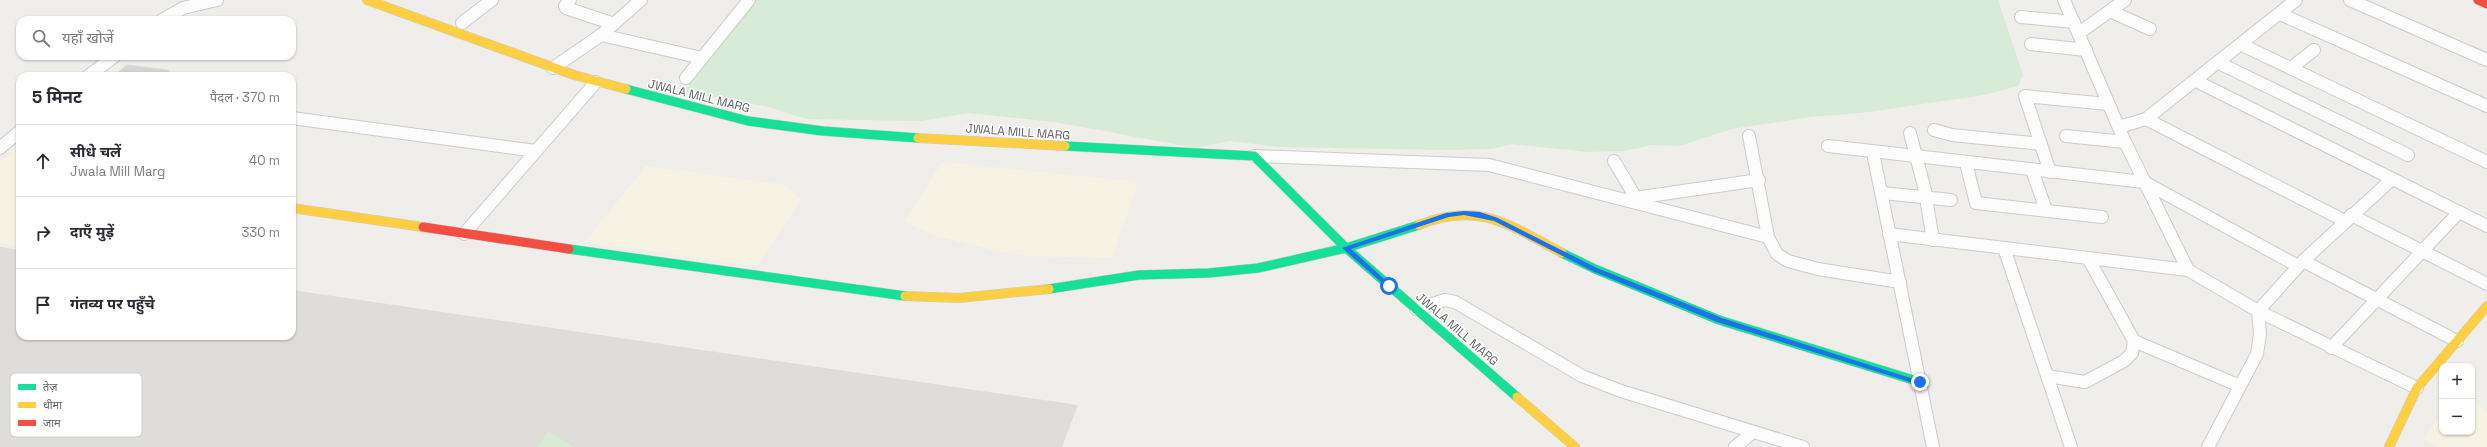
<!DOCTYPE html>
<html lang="hi">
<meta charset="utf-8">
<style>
:root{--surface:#fff;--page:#f2f2f3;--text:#2b2b33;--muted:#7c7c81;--line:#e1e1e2}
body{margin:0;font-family:"Space Grotesk","Noto Sans Devanagari",sans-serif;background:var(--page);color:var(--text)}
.controls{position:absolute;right:12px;bottom:12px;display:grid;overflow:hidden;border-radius:8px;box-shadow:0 1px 3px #0004}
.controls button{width:36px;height:36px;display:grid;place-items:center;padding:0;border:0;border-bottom:1px solid var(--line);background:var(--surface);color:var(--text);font:20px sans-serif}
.stop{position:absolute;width:12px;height:12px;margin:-9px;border:3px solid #1a73e8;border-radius:50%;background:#fff}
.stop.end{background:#1a73e8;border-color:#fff;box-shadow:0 1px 4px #0008}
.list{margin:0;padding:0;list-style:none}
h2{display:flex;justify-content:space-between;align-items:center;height:52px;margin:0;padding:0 16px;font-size:17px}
h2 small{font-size:13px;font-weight:400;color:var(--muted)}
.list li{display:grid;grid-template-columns:26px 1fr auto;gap:12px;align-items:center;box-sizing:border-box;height:72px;padding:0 16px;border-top:1px solid var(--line)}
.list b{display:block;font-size:15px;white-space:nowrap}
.list p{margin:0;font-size:13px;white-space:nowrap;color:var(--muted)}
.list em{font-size:13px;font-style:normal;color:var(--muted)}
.icon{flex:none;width:22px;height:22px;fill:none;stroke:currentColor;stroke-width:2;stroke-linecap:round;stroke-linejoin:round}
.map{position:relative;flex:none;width:2487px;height:447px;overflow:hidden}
.search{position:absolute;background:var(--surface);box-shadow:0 1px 3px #0004;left:16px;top:16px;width:280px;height:44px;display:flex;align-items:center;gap:10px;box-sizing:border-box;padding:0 14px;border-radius:12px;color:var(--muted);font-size:15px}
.panel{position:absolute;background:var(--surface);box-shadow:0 1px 3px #0004;left:16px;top:72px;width:280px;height:268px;border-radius:12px}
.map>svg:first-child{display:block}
.commercial{fill:#f7f3e4}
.industrial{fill:#dfddda}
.green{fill:#d8ebd6}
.building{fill:#d6d5d3;stroke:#deddd9}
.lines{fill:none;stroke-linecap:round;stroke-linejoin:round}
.street-casing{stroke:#cbcccc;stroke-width:14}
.fast-casing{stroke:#cacacb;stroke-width:10}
.slow-casing{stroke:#cacacb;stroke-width:10}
.jam-casing{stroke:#cacacb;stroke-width:10}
.street{stroke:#fdfcfc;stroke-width:12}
.fast{stroke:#16e098;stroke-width:9}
.slow{stroke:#ffcf43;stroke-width:9}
.jam{stroke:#f24e42;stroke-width:9}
.route{fill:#1a73e8}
.labels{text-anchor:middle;stroke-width:3;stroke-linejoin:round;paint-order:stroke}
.street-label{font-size:12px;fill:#5f6368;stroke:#fff}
.key{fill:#fff;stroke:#cfd0d2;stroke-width:1}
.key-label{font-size:11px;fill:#5f6368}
</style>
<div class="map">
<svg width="2487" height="447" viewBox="0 0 2487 447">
<rect width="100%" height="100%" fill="#efeeea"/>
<g class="commercial">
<polygon points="20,146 20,247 0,244 0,162"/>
<polygon points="942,162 1138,182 1112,258 1030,256 991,250 933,235 905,222"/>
<polygon points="646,166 783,185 801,199 757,266 585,242"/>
<polygon points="2472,402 2487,410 2487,447 2439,447 2424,438 2442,414 2442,432 2472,432"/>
</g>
<polygon class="industrial" points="0,247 20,250 20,336 292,336 292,290 1078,405 1062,447 0,447"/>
<g class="green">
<polygon points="753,0 1998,0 2023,75 2018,86 1984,95 1869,112 1811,117 1732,129 1680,146 1651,145 1625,151 1588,152 1512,144 1492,149 1442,150 1279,147 1230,141 1196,148 1055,122 968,113 920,121 806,119 769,107 684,92"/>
<polygon points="548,431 574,447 538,447"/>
</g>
<polygon class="building" points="127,65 169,70 168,76 113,76"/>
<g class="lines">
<g class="street-casing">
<g id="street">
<polyline points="570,0 565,6 566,8 614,24"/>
<polyline points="2064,0 2125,142 2188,270 2258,311 2417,388"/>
<polyline points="2350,0 2487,60"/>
<polyline points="2110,11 2150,29"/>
<polyline points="2280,14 2487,106"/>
<polyline points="2021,17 2074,22"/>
<polyline points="162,20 183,8 217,0"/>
<polyline points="462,23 492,0"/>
<polyline points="2079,33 2125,0"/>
<polyline points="601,35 702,58"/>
<polyline points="2031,44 2086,50"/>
<polyline points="2242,45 2487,162"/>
<polyline points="2219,63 2408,155"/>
<polyline points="553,68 601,35 641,0"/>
<polyline points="2291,68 2314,50"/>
<polyline points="88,76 115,56"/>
<polyline points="686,78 749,0"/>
<polyline points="2196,81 2487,226"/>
<polyline points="292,118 536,151"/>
<polyline points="2146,119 2345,221"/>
<polyline points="2119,127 2146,119 2296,0"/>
<polyline points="1934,130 1952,135 2041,144"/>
<polyline points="1910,133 1927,198"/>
<polyline points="1749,136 1768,237 1777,254 1788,261 1818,269 1900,282"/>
<polyline points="2066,136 2125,142"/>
<polyline points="1828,146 2144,182 2298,266"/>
<polyline points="0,148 20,131"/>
<polyline points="1873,153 1933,447"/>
<polyline points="1254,156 1489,165 1768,237"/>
<polyline points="1614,161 1636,198"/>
<polyline points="1966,163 1976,203 2102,217"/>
<polyline points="2032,170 2046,210"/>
<polyline points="2050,172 2025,96 2108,104"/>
<polyline points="1882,193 1951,200"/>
<polyline points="1628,199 1759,180"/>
<polyline points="1927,204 1933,240"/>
<polyline points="2351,215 2487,284"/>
<polyline points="464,234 596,82"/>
<polyline points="1889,234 2188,270"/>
<polyline points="2004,248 2071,447"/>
<polyline points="2303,261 2457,341"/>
<polyline points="1416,309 1445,300 1455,302 1582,376 1621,391 1803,447"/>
<polyline points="2134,341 2240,386"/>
<polyline points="2331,348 2459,212"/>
<polyline points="2047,376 2085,382 2124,361 2132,353 2134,341 2088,258"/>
<polyline points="1735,447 1753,432"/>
<polyline points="2208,447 2257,354 2260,334 2258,311 2303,261 2392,179"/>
</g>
</g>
<g class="fast-casing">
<g id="fast">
<polyline points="626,89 748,121 823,131 918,138"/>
<polyline points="1065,146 1254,156 1346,248 1517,397"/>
<polyline points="569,249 905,296"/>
<polyline points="1562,253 1595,269 1719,320 1920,382"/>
<polyline points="1049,289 1139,275 1209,273 1258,268 1346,248 1419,225"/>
</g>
</g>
<g class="slow-casing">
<g id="slow">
<polyline points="367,0 574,75 626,89"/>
<polyline points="918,138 1065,146"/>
<polyline points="292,208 423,227"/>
<path d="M1419 225C1479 201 1510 225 1562 253"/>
<polyline points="905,296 959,298 1049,289"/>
<polyline points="1517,397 1575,447"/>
<polyline points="2389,447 2417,388 2487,306"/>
</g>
</g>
<g class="jam-casing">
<g id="jam">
<polyline points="2478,0 2487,4"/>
<polyline points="423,227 569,249"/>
</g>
</g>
<use href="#street" class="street"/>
<use href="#fast" class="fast"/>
<use href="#slow" class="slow"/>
<use href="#jam" class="jam"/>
</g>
<polygon class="route" points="1464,211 1480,212 1498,218 1597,268 1722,318 1923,382 1920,385 1717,322 1592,271 1494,221 1464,215 1449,217 1351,249 1391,285 1389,289 1342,248 1446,213"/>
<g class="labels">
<g class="street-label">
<text transform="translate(699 96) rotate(14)" y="4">JWALA MILL MARG</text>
<text transform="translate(1018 132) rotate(4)" y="4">JWALA MILL MARG</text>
<text transform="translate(1457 329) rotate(41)" y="4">JWALA MILL MARG</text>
</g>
</g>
<rect x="10" y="373" width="132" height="64" rx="6" class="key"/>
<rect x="18" y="384" width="18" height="6" fill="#16e098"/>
<rect x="18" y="402" width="18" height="6" fill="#ffcf43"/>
<rect x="18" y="420" width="18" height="6" fill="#f24e42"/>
<g class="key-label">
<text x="43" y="391">तेज़</text>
<text x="43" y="409">धीमा</text>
<text x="43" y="427">जाम</text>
</g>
</svg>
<div class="controls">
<button>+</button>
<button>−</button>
</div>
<div class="stop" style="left:1389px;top:286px"></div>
<div class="stop end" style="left:1920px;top:382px"></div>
<div class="search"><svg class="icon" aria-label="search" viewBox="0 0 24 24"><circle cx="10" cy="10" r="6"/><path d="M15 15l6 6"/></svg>यहाँ खोजें</div>
<section class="panel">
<h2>5 मिनट<small>पैदल · 370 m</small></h2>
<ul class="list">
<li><svg class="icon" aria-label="ahead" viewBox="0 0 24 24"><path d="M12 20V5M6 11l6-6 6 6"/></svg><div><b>सीधे चलें</b><p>Jwala Mill Marg</p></div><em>40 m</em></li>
<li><svg class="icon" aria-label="right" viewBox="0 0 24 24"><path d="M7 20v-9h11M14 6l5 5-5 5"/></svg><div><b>दाएँ मुड़ें</b></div><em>330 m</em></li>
<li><svg class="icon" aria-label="arrive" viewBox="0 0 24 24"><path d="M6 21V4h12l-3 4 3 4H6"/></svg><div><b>गंतव्य पर पहुँचे</b></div></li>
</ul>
</section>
</div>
